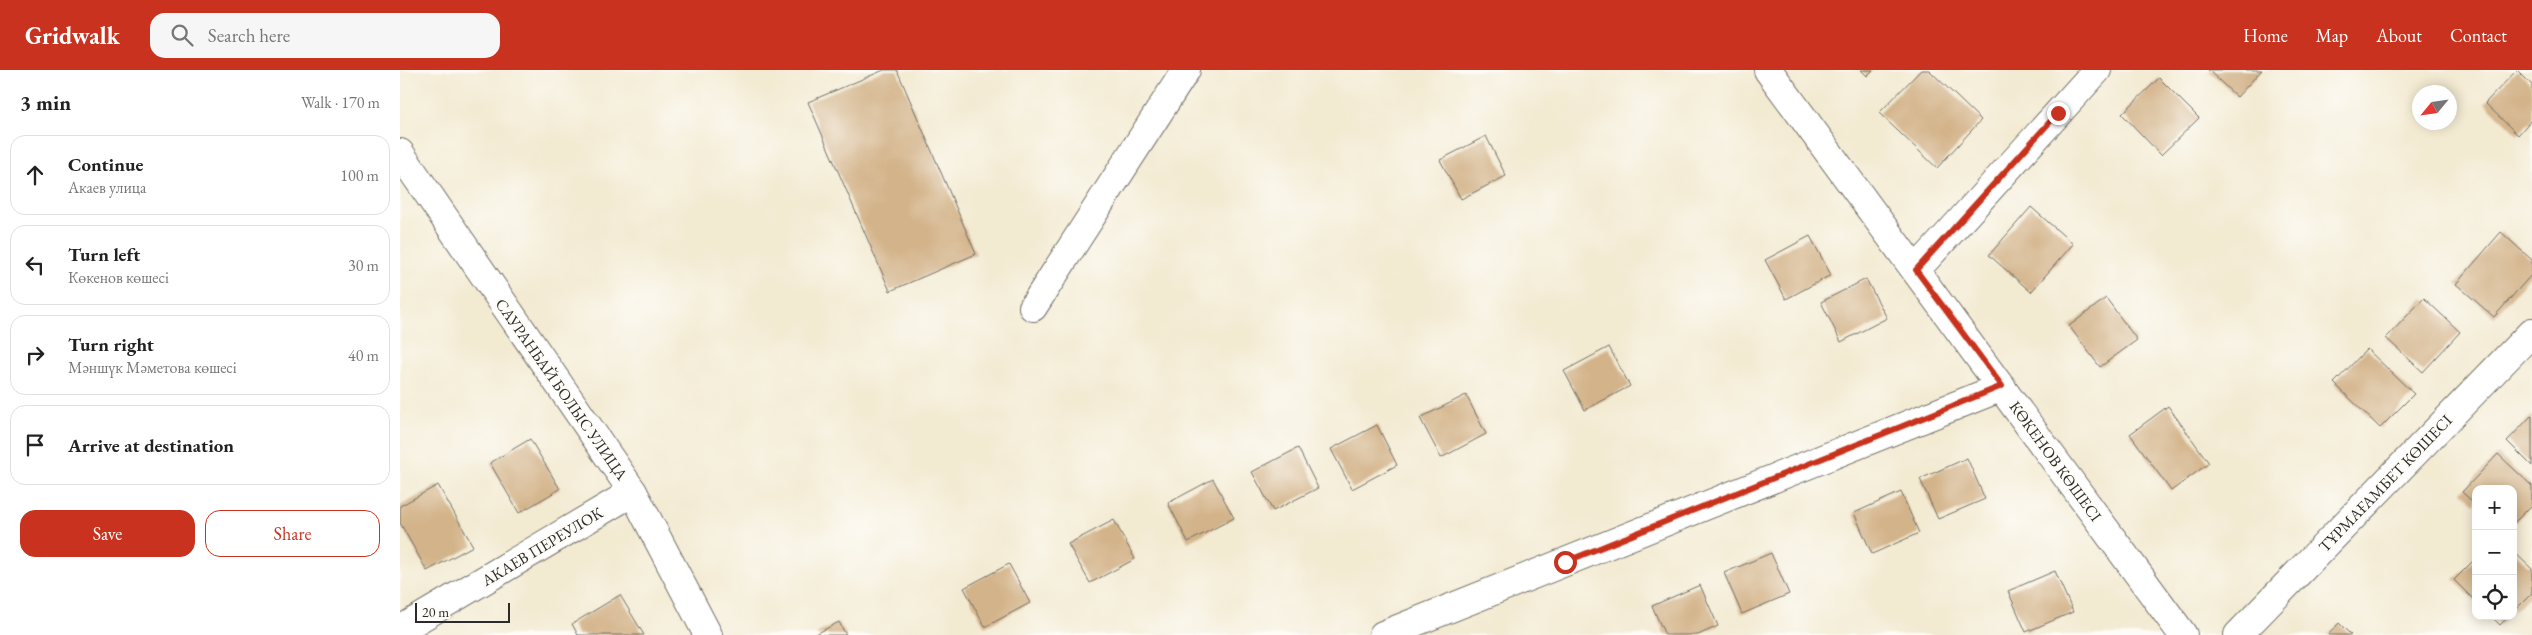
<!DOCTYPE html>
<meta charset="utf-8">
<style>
:root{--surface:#fff;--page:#f6f6f6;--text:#222;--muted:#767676;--line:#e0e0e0;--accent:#c8321e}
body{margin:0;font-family:"EB Garamond",serif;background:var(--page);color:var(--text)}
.controls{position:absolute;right:15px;bottom:15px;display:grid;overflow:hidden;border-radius:10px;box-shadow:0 2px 12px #0003}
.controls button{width:45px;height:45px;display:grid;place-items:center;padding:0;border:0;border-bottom:1px solid var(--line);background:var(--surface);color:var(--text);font:25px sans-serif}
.compass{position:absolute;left:2012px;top:15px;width:45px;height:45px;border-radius:50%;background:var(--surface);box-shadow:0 2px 12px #0003;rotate:241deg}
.scale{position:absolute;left:15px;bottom:12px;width:95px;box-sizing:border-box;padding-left:5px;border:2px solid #2b2b2b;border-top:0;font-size:14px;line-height:18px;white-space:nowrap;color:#2b2b2b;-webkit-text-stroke:4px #fdfcf7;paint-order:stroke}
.stop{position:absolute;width:15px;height:15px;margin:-11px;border:4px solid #c8321e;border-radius:50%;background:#fff}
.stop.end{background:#c8321e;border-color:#fff;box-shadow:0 1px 5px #0008}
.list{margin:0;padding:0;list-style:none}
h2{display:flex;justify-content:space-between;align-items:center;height:65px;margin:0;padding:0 20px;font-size:21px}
h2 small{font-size:16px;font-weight:400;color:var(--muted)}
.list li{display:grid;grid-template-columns:32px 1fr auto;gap:15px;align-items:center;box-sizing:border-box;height:80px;margin:0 10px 10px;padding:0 10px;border:1px solid var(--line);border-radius:15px}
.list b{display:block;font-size:19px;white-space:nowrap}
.list p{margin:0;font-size:16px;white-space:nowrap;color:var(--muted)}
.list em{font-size:16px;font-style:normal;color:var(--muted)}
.actions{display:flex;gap:10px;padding:15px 20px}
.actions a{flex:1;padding:11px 0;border:1px solid var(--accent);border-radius:15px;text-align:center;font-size:18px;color:var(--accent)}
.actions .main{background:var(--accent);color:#fff}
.icon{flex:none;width:28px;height:28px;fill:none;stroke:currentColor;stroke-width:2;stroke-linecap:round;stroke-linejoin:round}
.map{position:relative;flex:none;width:2132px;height:565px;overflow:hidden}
header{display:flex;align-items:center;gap:30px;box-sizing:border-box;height:70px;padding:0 25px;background:var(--accent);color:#fff}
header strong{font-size:24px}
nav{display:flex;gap:28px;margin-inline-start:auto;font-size:18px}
.search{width:350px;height:45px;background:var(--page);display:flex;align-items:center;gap:12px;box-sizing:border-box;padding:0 18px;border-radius:15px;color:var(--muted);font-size:19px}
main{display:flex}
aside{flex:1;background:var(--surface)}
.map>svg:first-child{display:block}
.building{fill:#d3b389}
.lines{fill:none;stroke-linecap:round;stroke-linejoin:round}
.minor-casing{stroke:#716e65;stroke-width:30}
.tertiary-casing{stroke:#716e65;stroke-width:30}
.minor{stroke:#fff;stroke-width:28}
.tertiary{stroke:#fff;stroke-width:28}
.route{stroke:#c8321e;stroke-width:6}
.labels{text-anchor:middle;stroke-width:4.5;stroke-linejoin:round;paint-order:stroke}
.street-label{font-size:16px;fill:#2b2b2b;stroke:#fdfcf7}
</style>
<header>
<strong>Gridwalk</strong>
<div class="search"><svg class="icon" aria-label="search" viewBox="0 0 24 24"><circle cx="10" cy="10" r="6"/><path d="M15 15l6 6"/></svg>Search here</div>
<nav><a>Home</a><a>Map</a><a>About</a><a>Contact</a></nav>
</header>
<main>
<aside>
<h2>3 min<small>Walk · 170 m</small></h2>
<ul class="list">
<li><svg class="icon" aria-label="ahead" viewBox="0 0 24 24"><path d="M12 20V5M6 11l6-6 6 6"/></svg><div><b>Continue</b><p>Акаев улица</p></div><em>100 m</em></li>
<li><svg class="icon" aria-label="left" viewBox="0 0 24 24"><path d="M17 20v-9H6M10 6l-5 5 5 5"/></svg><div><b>Turn left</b><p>Көкенов көшесі</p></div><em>30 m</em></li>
<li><svg class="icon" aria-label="right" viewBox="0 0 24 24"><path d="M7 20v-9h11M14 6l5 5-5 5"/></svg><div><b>Turn right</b><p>Мәншүк Мәметова көшесі</p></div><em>40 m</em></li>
<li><svg class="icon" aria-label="arrive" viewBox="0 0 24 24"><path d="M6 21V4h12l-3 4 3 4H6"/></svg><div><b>Arrive at destination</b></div></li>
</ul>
<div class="actions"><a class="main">Save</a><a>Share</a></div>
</aside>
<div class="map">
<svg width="2132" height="565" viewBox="0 0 2132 565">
<rect width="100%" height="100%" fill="#fdfcf7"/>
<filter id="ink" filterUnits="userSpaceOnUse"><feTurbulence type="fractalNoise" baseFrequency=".02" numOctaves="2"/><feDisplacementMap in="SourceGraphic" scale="10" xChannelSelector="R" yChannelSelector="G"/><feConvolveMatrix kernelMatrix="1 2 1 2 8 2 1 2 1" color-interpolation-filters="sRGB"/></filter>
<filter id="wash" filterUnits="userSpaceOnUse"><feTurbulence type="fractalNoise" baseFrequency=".0096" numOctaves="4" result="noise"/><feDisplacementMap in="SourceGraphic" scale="20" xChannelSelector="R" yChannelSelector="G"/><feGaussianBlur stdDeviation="1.12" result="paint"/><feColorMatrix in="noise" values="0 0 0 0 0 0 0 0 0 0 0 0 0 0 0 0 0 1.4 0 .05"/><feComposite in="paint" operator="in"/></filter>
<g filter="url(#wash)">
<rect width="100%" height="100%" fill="#f3ead2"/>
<g id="blocks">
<g class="building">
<polygon points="484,0 497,0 576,184 490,221 408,32"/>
<polygon points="1461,0 1473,0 1467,6"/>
<polygon points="1521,0 1529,0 1581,50 1537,98 1479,43"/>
<polygon points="1808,0 1862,0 1837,27"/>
<polygon points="2117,0 2132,15 2132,49 2118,65 2085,33"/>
<polygon points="1759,8 1799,48 1761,85 1722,44"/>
<polygon points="1086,66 1106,106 1061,129 1040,90"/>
<polygon points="1631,137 1673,174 1631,222 1589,185"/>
<polygon points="2101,162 2132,190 2132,204 2094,247 2056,214"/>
<polygon points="1410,166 1431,205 1386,229 1365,190"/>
<polygon points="1466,209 1487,248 1441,272 1421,232"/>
<polygon points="1706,228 1737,270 1700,297 1669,256"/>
<polygon points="2024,228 2060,262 2023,302 1986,268"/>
<polygon points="1209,277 1230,316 1185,340 1164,301"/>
<polygon points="1967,279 2014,324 1980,358 1934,313"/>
<polygon points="1066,325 1086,364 1041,388 1020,348"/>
<polygon points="1768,336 1809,393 1771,421 1730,364"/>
<polygon points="2132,345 2132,396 2107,371"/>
<polygon points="977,355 997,395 952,419 931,379"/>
<polygon points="130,369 160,419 119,443 90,393"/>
<polygon points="898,378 918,418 873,441 852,402"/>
<polygon points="2098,384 2132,416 2132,435 2113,454 2113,419 2076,419 2076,435 2062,422"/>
<polygon points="1567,388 1585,429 1538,449 1520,409"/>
<polygon points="813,409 834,448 788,472 768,433"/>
<polygon points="38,415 73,476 27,501 0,453 0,436"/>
<polygon points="1501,422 1519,463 1472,484 1454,443"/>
<polygon points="714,450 735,489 690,513 668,474"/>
<polygon points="2113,481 2132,499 2132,523 2113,542"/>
<polygon points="1371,483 1389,524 1342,544 1324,503"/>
<polygon points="2076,488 2076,532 2054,510"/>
<polygon points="609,494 630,533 585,557 564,518"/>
<polygon points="1655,501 1673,542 1626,562 1608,521"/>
<polygon points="1300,515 1318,556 1298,565 1265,565 1252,536"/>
<polygon points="220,525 244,565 178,565 172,554"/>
<polygon points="2091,546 2109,546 2100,555"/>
<polygon points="439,552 446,565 414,565"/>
<polygon points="1939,553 1951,565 1928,565"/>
</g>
</g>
</g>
<g filter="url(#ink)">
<use href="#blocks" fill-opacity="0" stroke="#716e65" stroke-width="1"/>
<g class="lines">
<g class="minor-casing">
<g id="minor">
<polyline points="0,83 233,422 308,565"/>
<polyline points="1516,200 1697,0"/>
<polyline points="633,237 786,0"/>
<polyline points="0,560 233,422"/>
<polyline points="983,565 1602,317"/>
<polyline points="1838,565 2132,262"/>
</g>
</g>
<g class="tertiary-casing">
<polyline id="tertiary" points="1368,0 1783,565"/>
</g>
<use href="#minor" class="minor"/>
<use href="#tertiary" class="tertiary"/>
</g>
</g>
<g class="lines" filter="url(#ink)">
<polyline class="route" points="1165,492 1602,316 1516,200 1658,43"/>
</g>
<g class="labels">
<g class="street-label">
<text transform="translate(162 319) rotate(55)" y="6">САУРАНБАЙ БОЛЫС УЛИЦА</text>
<text transform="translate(1656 391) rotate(54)" y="6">КӨКЕНОВ КӨШЕСІ</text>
<text transform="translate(1985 413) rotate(-46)" y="6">ТҰРМАҒАМБЕТ КӨШЕСІ</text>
<text transform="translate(142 476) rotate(-31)" y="6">АКАЕВ ПЕРЕУЛОК</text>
</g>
</g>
</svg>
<div class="controls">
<button>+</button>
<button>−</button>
<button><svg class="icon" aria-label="locate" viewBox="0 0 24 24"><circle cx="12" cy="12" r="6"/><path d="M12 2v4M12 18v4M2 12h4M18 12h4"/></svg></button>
</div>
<svg class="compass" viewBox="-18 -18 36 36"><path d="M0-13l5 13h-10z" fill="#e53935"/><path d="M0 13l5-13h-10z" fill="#767676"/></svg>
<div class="scale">20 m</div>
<div class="stop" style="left:1165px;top:492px"></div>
<div class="stop end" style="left:1658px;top:43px"></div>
</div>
</main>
